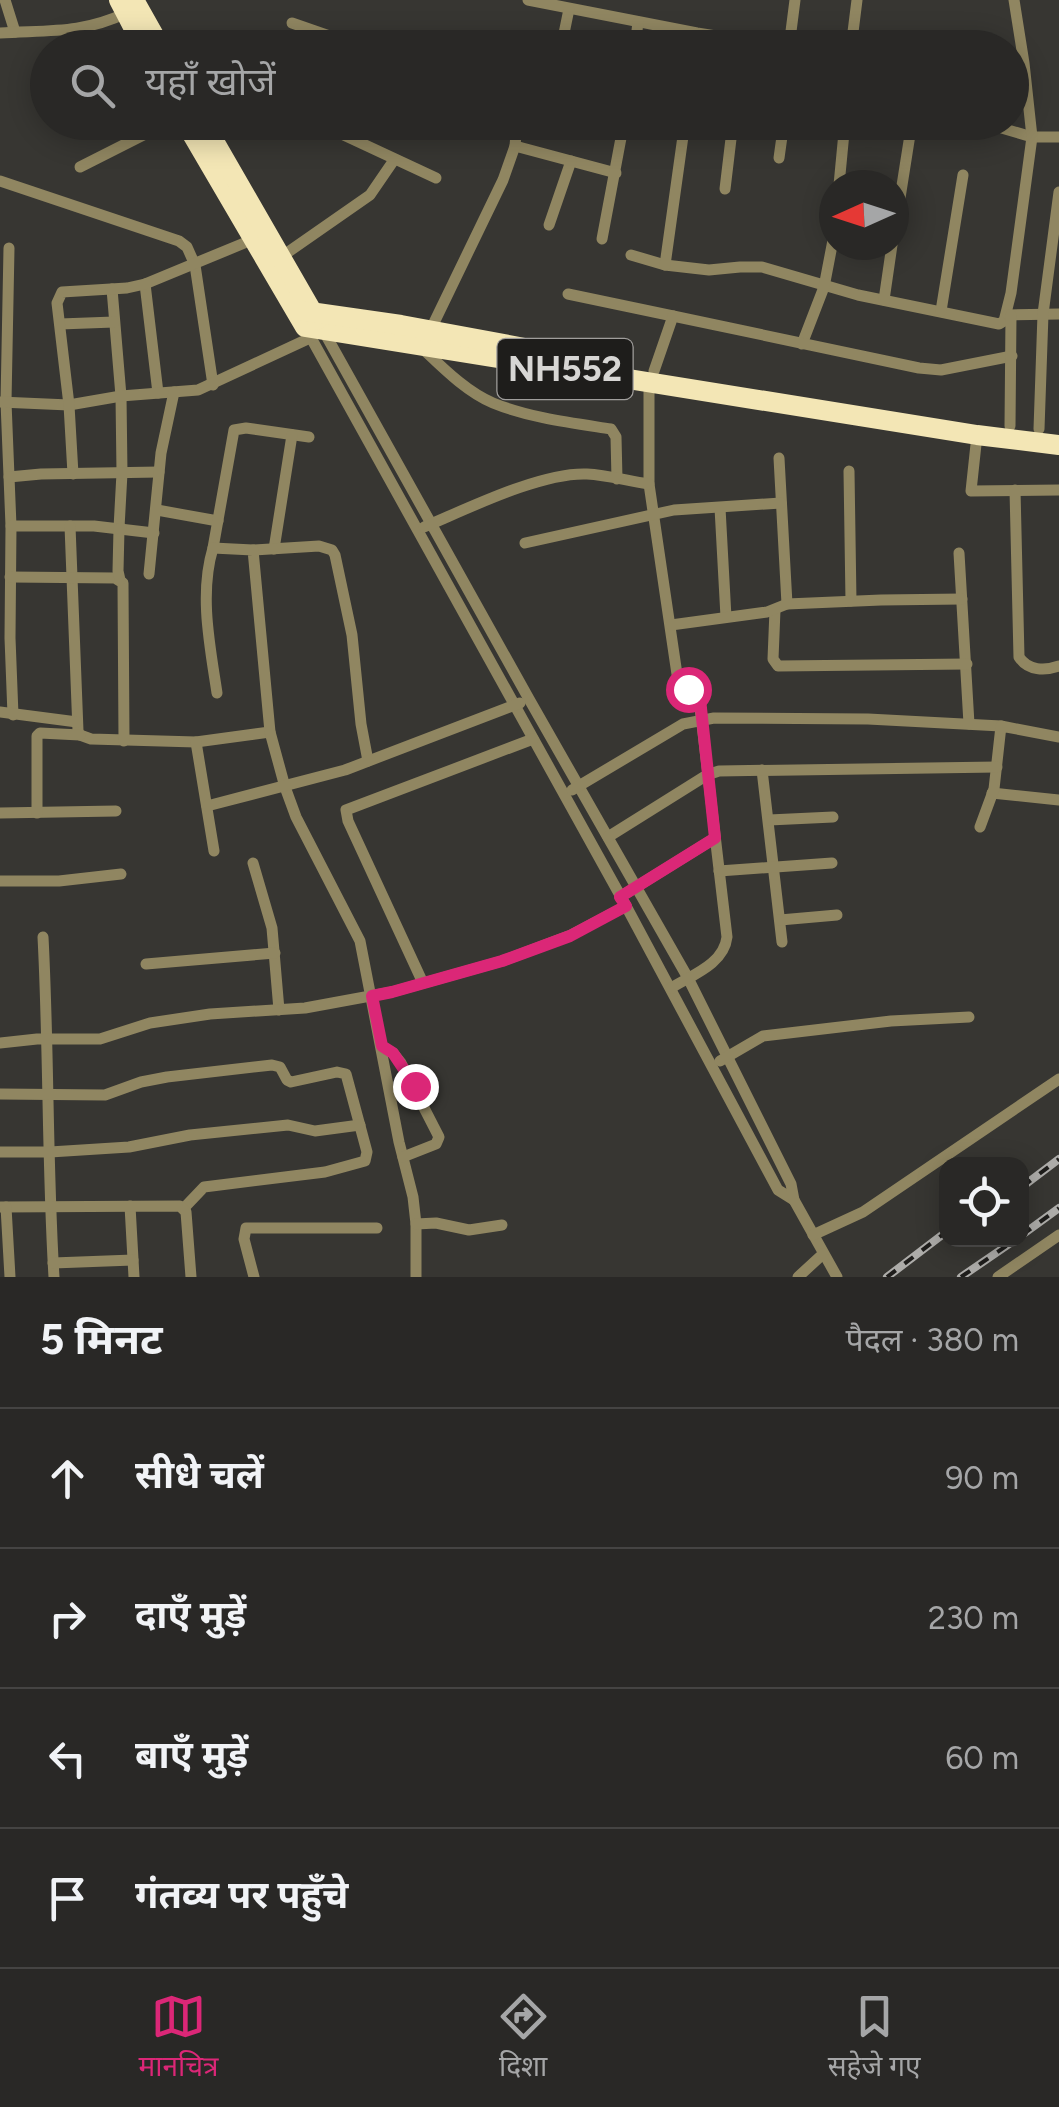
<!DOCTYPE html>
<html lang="hi">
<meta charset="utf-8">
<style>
:root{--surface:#292826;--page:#353432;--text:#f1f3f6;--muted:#a5a6a7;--line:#454443;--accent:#db2777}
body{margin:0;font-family:Figtree,"Noto Sans Devanagari",sans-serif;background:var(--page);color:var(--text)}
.controls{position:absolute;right:30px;bottom:30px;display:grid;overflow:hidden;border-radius:20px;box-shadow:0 5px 25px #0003}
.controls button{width:90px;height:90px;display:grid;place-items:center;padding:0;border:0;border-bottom:2px solid var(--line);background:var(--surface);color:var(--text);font:50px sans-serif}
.compass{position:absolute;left:819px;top:170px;width:90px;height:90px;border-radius:50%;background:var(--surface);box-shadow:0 5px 25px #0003;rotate:267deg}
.stop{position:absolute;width:30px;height:30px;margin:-22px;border:8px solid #db2777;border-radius:50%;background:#fff}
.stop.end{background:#db2777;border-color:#fff;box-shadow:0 2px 10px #0008}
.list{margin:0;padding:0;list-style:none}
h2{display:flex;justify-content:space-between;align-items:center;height:130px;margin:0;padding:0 40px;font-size:42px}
h2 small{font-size:32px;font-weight:400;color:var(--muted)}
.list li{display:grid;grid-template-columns:65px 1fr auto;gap:30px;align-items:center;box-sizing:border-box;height:140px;padding:0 40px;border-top:2px solid var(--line)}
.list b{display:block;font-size:38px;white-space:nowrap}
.list em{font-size:32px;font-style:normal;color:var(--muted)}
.icon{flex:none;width:55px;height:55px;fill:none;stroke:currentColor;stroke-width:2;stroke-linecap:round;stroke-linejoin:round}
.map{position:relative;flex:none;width:1059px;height:1277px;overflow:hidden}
.search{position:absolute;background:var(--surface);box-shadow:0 5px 25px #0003;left:30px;right:30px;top:30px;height:110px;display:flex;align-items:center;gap:25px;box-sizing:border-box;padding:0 35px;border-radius:55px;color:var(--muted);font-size:38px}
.sheet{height:690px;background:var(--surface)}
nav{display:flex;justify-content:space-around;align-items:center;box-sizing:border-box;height:140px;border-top:2px solid var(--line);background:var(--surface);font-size:28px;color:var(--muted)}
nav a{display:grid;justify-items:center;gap:5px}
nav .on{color:var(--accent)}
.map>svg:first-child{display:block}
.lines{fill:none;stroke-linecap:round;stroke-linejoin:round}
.minor{stroke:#908661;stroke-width:11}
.trunk{stroke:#f3e6b5;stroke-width:20}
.rail-casing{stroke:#adaca9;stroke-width:8}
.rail{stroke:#1e1d1b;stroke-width:4;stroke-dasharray:11;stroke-linecap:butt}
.route{stroke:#db2777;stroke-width:12}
.labels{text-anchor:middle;stroke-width:10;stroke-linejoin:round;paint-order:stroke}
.shield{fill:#1e1d1b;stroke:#a09e9c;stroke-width:2.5}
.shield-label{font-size:35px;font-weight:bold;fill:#d7d6d4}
</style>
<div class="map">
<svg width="1059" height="1277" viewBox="0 0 1059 1277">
<rect width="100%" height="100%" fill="#373632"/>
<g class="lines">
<g class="minor">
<polyline points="5,0 15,32"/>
<polyline points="528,0 697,33 792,48"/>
<polyline points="292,23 364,48"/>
<path d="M0 33C47 30 82 34 126 13"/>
<polyline points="851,42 954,48"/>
<polyline points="789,47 795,0"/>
<polyline points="561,48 569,9"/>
<polyline points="635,48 638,22"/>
<polyline points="851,48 857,0"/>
<polyline points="981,122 1032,137 1059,137"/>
<polyline points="318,123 436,178"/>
<polyline points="515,146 616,173"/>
<polyline points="779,158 784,122"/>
<polyline points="80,167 169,122"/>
<polyline points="0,181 179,241 187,247 195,265 213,385"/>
<polyline points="839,185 845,122"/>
<polyline points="725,189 733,122"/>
<polyline points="549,225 571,161"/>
<polyline points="894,236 912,122"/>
<polyline points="602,239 624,122"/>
<polyline points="9,248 6,402 11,526 10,638 13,715"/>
<polyline points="631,255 665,265 709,270 740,267 762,267 858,295 999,324 1004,321 1011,293 1032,137 1024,63 1014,0"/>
<polyline points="281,257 370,195 394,160"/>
<polyline points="665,265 685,122"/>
<polyline points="145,284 158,393"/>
<polyline points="112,289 121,396 122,473 119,528"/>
<polyline points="568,294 673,316"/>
<polyline points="884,300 892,245"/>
<polyline points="941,311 963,175"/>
<polyline points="1008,315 1059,314"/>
<polyline points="60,324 114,322"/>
<polyline points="305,327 626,906 778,1190 794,1200"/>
<polyline points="323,330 529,699 688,978 791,1184 794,1200 837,1277"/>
<polyline points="430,331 503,180 515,146 517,122"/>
<polyline points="802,344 824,287 834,235"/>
<path d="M424 350C444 369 467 392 493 403 530 418 572 423 611 429L616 437 617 479"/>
<polyline points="654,371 673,316 919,368 941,370 1012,356"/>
<path d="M649 383V484L678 681C684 689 694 690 699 699L727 937C724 964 692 975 671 988"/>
<polyline points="0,402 69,405 121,396 198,390 310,338"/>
<polyline points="1010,426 1011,315"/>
<polyline points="1039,429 1043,314 1059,192"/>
<polyline points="977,435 971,491 1059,490"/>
<polyline points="779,458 787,604"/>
<polyline points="849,471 851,601"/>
<polyline points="73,474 69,405 57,303 62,292 127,288 145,284 254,239"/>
<polyline points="9,477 41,474 159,472"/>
<path d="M1015 490 1019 657C1028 671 1045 671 1059 666"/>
<polyline points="720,508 726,617"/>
<polyline points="157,510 218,521"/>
<polyline points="11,526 94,526 154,533"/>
<polyline points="70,526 78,731 80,735 91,739 196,742 270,732"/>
<path d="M424 527C467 509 541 472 587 474 607 475 628 481 649 484"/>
<polyline points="525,543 674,510 781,503"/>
<polyline points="213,548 234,430 246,428 309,437"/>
<polyline points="274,549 292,435"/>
<polyline points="253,550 319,546 332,550 335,555 352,635 361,724 368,761"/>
<polyline points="959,553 969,724"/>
<polyline points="149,574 161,453 174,392"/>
<polyline points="10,577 115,578 123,583 124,741"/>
<polyline points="120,580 118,571 119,529 121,528"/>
<polyline points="775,610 773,659 778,666 967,664"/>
<polyline points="671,625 767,612 787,604 881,600 962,599"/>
<path d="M217 693C210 646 199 594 213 548L253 550 270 732 285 787 296 817 360 941 399 1142 413 1197 416 1224V1277"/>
<polyline points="0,712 77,722"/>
<polyline points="196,742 214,851"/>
<polyline points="762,770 782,942"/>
<polyline points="572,790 683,724 714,718 868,719 1001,726"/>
<polyline points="992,793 1059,800"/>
<polyline points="207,806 345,770 520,703"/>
<polyline points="0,813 116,811"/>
<polyline points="37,813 37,736 40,733 80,735"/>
<polyline points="769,820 833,817"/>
<polyline points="980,827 994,789 1001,726 1059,737"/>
<polyline points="608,837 707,775 719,771 997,767"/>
<polyline points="253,863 272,928 279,1010"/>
<polyline points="719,871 832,863"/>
<polyline points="0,881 59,881 121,874"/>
<polyline points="620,897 715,838"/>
<polyline points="780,920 837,915"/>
<path d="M43 937C49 1051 47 1164 54 1277"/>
<polyline points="146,964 275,953"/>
<polyline points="423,983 348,821 346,810 533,739"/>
<polyline points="0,1043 37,1039 100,1039 150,1023 210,1014 305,1008 392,992 502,961 569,936 626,906"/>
<polyline points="381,1046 393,1053 401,1063 439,1137 436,1144 403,1157"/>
<polyline points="720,1061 763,1036 891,1021 969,1017"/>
<polyline points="0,1094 105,1095 141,1082 167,1077 272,1065 280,1067 287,1080 291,1082 337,1072 346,1074 367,1152 365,1161 325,1172 204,1187 184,1208"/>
<polyline points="0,1152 50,1152 129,1147 190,1135 288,1125 315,1131 360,1125"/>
<polyline points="130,1206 134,1277"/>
<polyline points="0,1207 180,1206 186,1212 191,1277"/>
<polyline points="6,1207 10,1277"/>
<polyline points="416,1224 436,1223 469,1230 502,1225"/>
<polyline points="813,1235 863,1212 1059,1079"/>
<polyline points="53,1263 133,1260"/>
<polyline points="254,1277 244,1239 246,1228 377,1228"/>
<polyline points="798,1277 823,1254"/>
<polyline points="998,1277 1059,1235"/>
</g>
<g class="trunk">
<polyline points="119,0 144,48"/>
<polyline points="134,0 161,48"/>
<polyline points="185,122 305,327 977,435 1059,445"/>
<polyline points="203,122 317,320"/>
<polyline points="296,310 401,325 530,349"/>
</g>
<g class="rail-casing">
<g id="rail">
<polyline points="1022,1187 1059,1159"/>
<polyline points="1022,1235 1059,1208"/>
<polyline points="887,1277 946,1232"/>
<polyline points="961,1277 1015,1240"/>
</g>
</g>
<use href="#rail" class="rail"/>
</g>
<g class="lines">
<polyline class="route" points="415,1086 393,1053 382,1046 372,996 392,992 502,961 570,936 626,906 620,897 715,838 700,699 688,689"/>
</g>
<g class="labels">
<rect class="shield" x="497.5" y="339" width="135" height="60" rx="8"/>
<g class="shield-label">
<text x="565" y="381">NH552</text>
</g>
</g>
</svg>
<div class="controls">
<button><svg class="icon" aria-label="locate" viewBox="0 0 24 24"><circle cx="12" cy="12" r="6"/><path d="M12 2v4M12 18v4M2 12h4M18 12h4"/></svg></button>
</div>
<svg class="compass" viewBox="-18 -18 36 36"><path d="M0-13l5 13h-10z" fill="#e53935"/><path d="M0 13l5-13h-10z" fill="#a5a6a7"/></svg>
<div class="stop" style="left:688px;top:689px"></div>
<div class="stop end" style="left:415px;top:1086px"></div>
<div class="search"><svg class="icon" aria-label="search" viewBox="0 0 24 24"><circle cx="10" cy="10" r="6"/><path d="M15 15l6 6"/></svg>यहाँ खोजें</div>
</div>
<section class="sheet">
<h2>5 मिनट<small>पैदल · 380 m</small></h2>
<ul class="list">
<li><svg class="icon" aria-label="ahead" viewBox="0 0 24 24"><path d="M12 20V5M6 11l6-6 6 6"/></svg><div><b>सीधे चलें</b></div><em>90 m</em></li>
<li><svg class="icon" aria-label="right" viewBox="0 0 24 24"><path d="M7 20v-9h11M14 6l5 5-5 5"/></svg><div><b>दाएँ मुड़ें</b></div><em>230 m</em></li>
<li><svg class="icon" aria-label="left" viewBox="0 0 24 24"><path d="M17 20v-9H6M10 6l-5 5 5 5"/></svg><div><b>बाएँ मुड़ें</b></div><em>60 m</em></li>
<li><svg class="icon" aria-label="arrive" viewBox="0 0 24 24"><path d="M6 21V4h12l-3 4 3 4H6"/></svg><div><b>गंतव्य पर पहुँचे</b></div></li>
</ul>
</section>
<nav>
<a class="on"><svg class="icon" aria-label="map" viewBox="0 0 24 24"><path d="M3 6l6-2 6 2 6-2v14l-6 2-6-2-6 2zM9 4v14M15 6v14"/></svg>मानचित्र</a>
<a><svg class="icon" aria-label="directions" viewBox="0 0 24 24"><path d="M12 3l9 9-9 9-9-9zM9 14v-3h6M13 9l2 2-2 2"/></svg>दिशा</a>
<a><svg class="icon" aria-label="saved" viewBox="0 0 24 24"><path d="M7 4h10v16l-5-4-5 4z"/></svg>सहेजे गए</a>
</nav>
